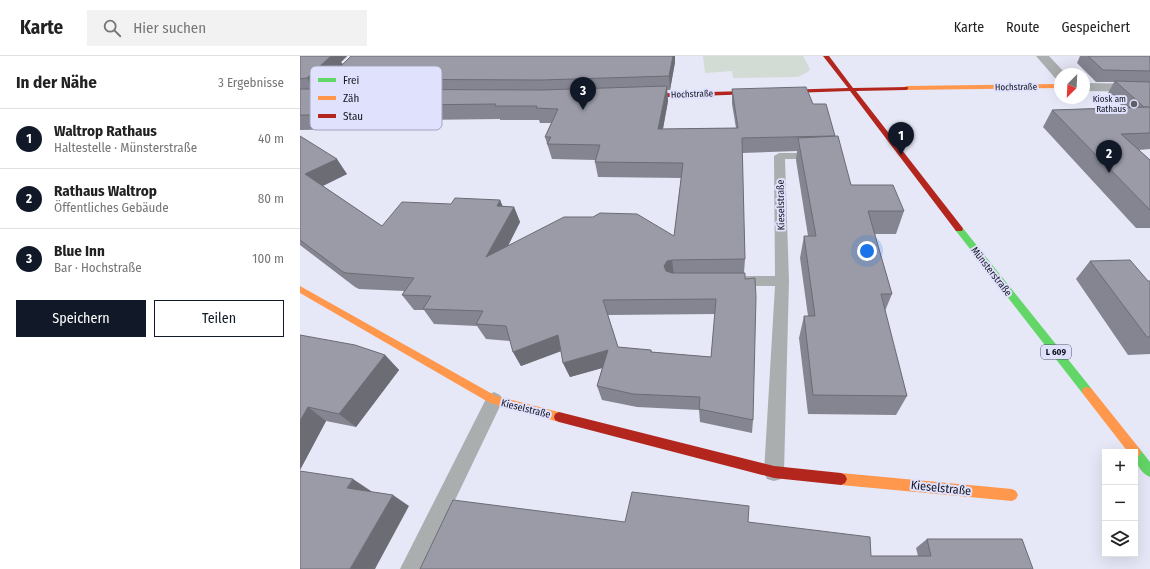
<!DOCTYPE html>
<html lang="de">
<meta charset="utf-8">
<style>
:root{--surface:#fff;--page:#f2f2f2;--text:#222;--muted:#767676;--line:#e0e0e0;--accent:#111827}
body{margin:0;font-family:"Fira Sans Condensed",sans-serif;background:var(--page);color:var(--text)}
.controls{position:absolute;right:12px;bottom:12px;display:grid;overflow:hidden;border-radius:0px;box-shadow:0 4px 16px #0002}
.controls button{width:36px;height:36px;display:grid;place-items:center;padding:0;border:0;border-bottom:1px solid var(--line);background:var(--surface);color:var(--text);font:20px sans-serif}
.compass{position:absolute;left:754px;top:12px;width:36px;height:36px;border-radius:50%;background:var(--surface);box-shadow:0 4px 16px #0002;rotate:204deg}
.you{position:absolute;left:567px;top:195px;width:14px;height:14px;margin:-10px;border:3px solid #fff;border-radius:50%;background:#1a73e8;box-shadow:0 0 0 6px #1a73e833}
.badge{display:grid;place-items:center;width:26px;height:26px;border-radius:50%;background:var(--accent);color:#fff;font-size:13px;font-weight:700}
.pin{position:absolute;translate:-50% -33px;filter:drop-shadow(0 1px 2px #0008)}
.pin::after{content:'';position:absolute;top:21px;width:14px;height:12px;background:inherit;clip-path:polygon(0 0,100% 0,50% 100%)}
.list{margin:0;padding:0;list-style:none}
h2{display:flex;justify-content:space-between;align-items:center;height:52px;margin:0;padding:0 16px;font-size:17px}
h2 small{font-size:13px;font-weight:400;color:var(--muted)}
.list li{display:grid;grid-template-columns:26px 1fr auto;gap:12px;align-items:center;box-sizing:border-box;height:60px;padding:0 16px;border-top:1px solid var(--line)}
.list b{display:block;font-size:15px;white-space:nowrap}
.list p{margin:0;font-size:13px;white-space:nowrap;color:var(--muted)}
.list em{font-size:13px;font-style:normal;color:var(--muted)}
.actions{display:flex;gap:8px;padding:12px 16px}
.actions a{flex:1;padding:9px 0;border:1px solid var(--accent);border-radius:0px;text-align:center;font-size:14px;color:var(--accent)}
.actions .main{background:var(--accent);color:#fff}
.icon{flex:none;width:22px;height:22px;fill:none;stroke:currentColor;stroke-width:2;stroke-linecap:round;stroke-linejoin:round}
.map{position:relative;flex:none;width:850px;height:513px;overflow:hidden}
header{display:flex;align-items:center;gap:24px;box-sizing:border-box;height:56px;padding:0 20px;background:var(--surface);border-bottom:1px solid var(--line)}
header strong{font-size:19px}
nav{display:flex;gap:22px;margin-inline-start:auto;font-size:14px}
.search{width:280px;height:36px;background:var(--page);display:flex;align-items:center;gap:10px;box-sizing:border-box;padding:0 14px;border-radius:0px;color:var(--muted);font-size:15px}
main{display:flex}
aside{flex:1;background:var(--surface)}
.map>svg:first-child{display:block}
.green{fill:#d2dbd4}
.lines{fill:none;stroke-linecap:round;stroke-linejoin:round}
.lane{fill:#abaeaf;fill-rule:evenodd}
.street{fill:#abaeaf;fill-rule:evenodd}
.fast{fill:#63d668;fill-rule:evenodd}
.slow{fill:#ff974d;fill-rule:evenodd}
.jam{fill:#b3261e;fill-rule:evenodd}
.wall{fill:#848590;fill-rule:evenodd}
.shaded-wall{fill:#6c6c75}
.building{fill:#9a9ba7;stroke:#6c6c75;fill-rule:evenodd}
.poi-dot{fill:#5e5f6b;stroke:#e0e2fd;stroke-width:1.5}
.labels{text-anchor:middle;stroke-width:4;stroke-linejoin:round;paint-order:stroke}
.far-street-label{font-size:9px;fill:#141520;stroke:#e0e2fd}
.far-poi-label{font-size:9px;fill:#141520;stroke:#e0e2fd;text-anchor:end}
.shield{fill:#e0e2fd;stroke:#515262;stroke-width:1}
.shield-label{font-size:9px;font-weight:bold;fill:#141520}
.street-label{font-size:10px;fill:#141520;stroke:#e0e2fd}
.near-street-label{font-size:12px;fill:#141520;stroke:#e0e2fd}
.key{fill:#e0e2fd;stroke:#a3a4bb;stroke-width:1}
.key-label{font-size:11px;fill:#141520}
</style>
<header>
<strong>Karte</strong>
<div class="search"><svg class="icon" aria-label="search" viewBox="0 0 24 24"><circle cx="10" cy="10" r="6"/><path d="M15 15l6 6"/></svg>Hier suchen</div>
<nav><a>Karte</a><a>Route</a><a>Gespeichert</a></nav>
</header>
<main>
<aside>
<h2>In der Nähe<small>3 Ergebnisse</small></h2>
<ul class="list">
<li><span class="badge">1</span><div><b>Waltrop Rathaus</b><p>Haltestelle · Münsterstraße</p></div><em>40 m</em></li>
<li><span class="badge">2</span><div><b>Rathaus Waltrop</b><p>Öffentliches Gebäude</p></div><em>80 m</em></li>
<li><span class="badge">3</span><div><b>Blue Inn</b><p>Bar · Hochstraße</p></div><em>100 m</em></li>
</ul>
<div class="actions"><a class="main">Speichern</a><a>Teilen</a></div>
</aside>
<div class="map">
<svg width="850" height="513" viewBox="0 0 850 513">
<rect width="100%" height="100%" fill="#e6e8f7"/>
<polygon class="green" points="403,0 503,0 510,13 508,16 498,21 433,22 432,15 405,17"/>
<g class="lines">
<g class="lane">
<polygon points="479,97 516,97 521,100 516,103 485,103 489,225 484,416 481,423 474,425 467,423 464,416 475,230 435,230 430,229 428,225 430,221 435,220 475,220 474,100"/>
<polygon points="194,336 200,339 203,344 122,513 100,513 188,339"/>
</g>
<g class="street">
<polygon points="55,0 68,0 26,45 21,46 16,45 14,42 16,39"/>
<polygon points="736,0 749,0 766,18 760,18 760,23 755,22"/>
<polygon points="784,27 850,28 850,36 784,35"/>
</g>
<g class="fast">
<polygon points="659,170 662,171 791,332 792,335 791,338 787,339 783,338 656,175 655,173 656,171"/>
<path d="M835 391 839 392 850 406V421C840 417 835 406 835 396H829L831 392Z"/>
</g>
<g class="slow">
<polygon points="760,28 760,32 606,34 603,32 606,30"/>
<polygon points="0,230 196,340 259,356 263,358 264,361 263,364 259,366 190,347 0,237"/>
<polygon points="787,331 791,332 839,392 841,396 839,400 835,401 835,396 828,396 783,338 782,335 783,332"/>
<polygon points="541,417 712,433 716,435 718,439 716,443 712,445 541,429 537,427 535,423 537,419"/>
</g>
<g class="jam">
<polygon points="523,0 529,0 553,32 608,31 608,33 606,34 556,35 662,171 663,173 662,175 656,175 550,35 337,42 334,40 337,38 548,32"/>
<polygon points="259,356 474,410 541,417 545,419 547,423 545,427 541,429 474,422 259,366 255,364 254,361 255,358"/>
</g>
</g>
<g class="wall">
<path d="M0 0H47L41 6 43 8 375 6 370 34H367L368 45 363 73 436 72 432 48V33L513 48 535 80 551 129 604 155 596 178H575L592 238 585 255 607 340 596 359 508 358 499 282 504 260H508L500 202 504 180H508L496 104 497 95 442 97 445 203 444 217 453 364 452 377 400 366 399 354 337 351 302 344 297 330 302 312 270 321 263 307 261 295 221 310 213 296 210 285 186 283 177 270 134 268 124 254H114L102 239 104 235 59 233 55 231 0 189V80L47 118 23 130 82 170 151 148 200 144 202 150 214 151 220 166 208 190 374 180 381 122 298 121 295 106V104L252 103 245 81 251 67H240L239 64H200V63L121 64 118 69H57L53 73 0 74ZM28 25 34 33H20ZM415 258 411 301 352 296 351 294 318 291 308 259Z"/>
<polygon points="780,0 850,0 850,93 839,94 850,104 850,172 836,172 743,71 752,54 823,51 808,37 814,26 796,26 777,7"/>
<polygon points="790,205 848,225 850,225 850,298 828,299 776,223"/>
<polygon points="0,279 85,299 99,314 56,371 26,365 0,414"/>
<polygon points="325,466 448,466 571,500 618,500 616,492 627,483 733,513 120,513"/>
</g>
<g class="shaded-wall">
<polygon points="31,0 47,0 41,6 43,9 28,23 28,25 16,37 7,22"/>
<polygon points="373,0 375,0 375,6 370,34 369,20"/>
<polygon points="367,30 368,45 360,88 358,73"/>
<polygon points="114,49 121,64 118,69 110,54"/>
<polygon points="48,55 57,69 53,73 44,59"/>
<polygon points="37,103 47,118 16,133 5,118"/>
<polygon points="200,144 207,160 197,150"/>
<polygon points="214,151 220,166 194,217 186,201"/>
<polygon points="372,204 374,220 366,225 364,210 367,205"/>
<polygon points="258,279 264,294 221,310 213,296"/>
<polygon points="308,294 313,309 270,321 263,307"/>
<polygon points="85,299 99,314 56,371 39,358"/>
<polygon points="8,351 26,365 0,414 0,365"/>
<polygon points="53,423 71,435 66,444 47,432"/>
<polygon points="93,439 109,450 75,513 50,513"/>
</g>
<g class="building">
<polygon points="0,0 31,0 7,22 0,23"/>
<polygon points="51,0 373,0 369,20 241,24 28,23"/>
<polygon points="788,0 850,0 850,15 803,14"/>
<polygon points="815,25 850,26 850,52 849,51 844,51"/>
<path d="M367 30 358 73 438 72 432 33 506 31 513 48H526L535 80H532L442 82 445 203 372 204 367 205 364 210 366 215 372 217H445V223L455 222 456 241 453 364 399 353 400 341 333 338 297 330 308 294 263 307 258 279 213 296 206 270 176 268 183 255 123 253 131 240 102 239 114 222 46 217 43 216 0 184V80L37 103 5 118 82 170 102 146 151 148 155 142 200 144 197 150 214 151 186 201 264 161H293L300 157 337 158 374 180 383 107 295 106 300 89 247 88 251 81H245L258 53 236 52 237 50H195L196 48 114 49 110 54 48 55 44 59H0V33L241 34ZM416 243 411 301 351 296V294L318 291 303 244Z"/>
<polygon points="849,51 850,52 850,77 821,78 850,104 850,154 752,54"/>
<polygon points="538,80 551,129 593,129 604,155 568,155 592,238 581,238 607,340 513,339 504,260 515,260 504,180 516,180 498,82"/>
<polygon points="830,204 848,225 850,225 850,281 847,281 790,205"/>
<polygon points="0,279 55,289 85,299 39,358 8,351 0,365"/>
<polygon points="0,415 53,423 47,432 93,439 50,513 0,513"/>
<polygon points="332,436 449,450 448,466 570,481 571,500 631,500 627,483 722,483 733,513 120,513 153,444 325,466"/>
</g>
<circle class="poi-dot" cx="834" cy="48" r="4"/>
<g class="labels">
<g class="far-street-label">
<text transform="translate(716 31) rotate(-1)" y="3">Hochstraße</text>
<text transform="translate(392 38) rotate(-2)" y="3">Hochstraße</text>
</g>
<g class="far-poi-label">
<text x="826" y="46">Kiosk am<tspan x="826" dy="10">Rathaus</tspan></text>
</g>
<rect class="shield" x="741" y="289" width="30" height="14" rx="3"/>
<g class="shield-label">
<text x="756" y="299">L 609</text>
</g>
<g class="street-label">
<text transform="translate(480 149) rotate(-91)" y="4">Kieselstraße</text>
<text transform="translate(692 215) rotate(52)" y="4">Münsterstraße</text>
<text transform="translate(226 352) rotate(14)" y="4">Kieselstraße</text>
</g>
<g class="near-street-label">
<text transform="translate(641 432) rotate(6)" y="4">Kieselstraße</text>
</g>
</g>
<rect x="10" y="10" width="132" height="64" rx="6" class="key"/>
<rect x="18" y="22" width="18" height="4" fill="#63d668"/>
<rect x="18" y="40" width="18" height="4" fill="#ff974d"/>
<rect x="18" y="58" width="18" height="4" fill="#b3261e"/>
<g class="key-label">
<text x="43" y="28">Frei</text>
<text x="43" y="46">Zäh</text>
<text x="43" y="64">Stau</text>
</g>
</svg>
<div class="controls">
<button>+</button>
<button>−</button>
<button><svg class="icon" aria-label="layers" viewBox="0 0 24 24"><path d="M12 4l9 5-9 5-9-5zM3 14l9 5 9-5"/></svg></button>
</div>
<svg class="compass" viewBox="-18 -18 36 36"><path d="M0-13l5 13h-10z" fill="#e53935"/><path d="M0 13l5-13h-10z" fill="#767676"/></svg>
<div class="you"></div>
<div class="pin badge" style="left:601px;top:99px">1</div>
<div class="pin badge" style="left:809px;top:117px">2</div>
<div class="pin badge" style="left:283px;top:54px">3</div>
</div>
</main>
